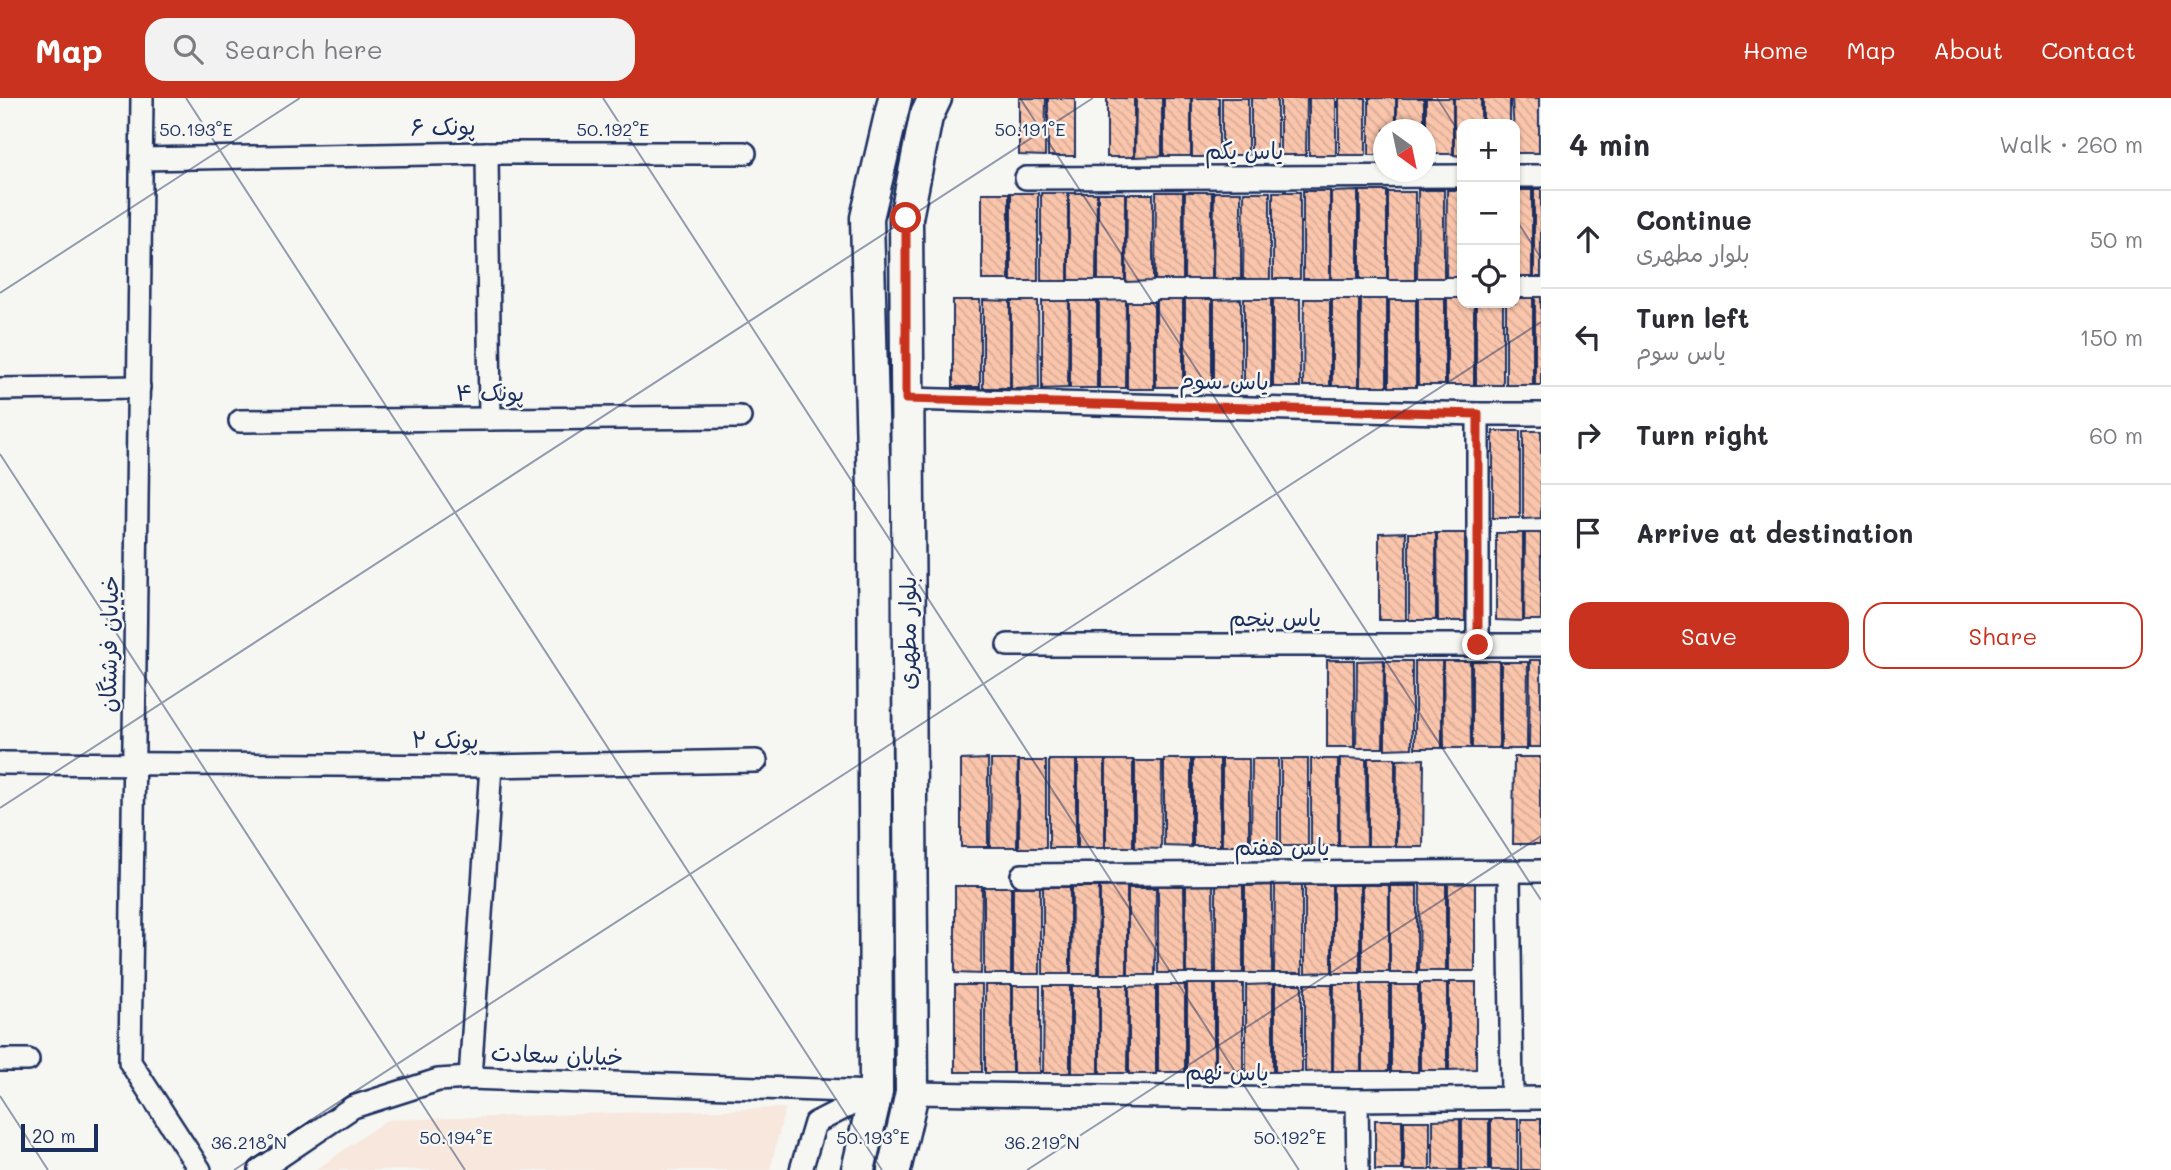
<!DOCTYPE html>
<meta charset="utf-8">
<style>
:root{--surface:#fff;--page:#f2f2f3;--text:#2b2b33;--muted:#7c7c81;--line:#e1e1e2;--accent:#c8321e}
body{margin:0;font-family:Mali,"Playpen Sans Arabic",sans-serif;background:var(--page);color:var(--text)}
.controls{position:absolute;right:21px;top:21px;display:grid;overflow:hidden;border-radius:14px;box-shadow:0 2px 5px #0004}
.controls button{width:63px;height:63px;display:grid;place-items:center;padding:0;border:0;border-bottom:2px solid var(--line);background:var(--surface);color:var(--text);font:35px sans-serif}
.compass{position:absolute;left:1373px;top:21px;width:63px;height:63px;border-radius:50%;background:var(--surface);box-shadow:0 2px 5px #0004;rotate:147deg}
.scale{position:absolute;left:21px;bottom:18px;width:77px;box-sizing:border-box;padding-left:7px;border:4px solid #1b2f5e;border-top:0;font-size:19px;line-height:24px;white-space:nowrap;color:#1b2f5e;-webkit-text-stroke:5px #f6f6f2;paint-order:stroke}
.stop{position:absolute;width:21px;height:21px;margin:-16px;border:5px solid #c8321e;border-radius:50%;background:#fff}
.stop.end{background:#c8321e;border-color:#fff;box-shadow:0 2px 7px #0008}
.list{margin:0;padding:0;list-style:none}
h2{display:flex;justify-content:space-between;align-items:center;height:91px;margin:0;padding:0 28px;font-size:30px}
h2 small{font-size:23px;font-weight:400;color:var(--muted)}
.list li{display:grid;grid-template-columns:46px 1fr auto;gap:21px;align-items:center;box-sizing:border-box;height:98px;padding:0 28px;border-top:2px solid var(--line)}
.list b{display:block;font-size:26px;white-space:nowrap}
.list p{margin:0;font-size:23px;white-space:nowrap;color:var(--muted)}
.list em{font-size:23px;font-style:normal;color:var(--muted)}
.actions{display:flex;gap:14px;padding:21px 28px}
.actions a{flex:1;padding:16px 0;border:2px solid var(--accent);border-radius:21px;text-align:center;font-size:24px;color:var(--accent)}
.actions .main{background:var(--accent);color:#fff}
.icon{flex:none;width:38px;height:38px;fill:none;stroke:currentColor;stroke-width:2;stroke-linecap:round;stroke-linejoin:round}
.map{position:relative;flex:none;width:1541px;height:1072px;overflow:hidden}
header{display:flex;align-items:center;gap:42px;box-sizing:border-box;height:98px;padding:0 35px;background:var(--accent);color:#fff}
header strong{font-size:33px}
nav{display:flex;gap:38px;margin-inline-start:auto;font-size:24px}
.search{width:490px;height:63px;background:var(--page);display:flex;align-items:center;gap:18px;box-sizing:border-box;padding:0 24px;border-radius:21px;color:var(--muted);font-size:26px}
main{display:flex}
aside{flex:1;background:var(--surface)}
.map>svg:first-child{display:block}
.built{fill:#f7e7dd}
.building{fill:url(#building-back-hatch);stroke:#1b2f5e;stroke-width:2}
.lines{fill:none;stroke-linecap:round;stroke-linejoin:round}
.street-casing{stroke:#1b2f5e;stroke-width:26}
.secondary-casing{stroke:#1b2f5e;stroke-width:37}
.street{stroke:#f6f6f2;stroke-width:21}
.secondary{stroke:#f6f6f2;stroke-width:32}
.route{stroke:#c8321e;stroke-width:9}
.ticks{fill:none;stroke:#1b2f5e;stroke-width:2;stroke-opacity:0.45}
.labels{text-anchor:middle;stroke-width:5;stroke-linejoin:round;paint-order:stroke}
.street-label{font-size:23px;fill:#1b2f5e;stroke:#f6f6f2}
.ticks-label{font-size:18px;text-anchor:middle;fill:#1b2f5e;stroke:#f6f6f2;stroke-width:5;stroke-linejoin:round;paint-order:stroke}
</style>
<header>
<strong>Map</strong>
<div class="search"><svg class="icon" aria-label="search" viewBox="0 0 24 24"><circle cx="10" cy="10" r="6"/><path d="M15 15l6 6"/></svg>Search here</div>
<nav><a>Home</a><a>Map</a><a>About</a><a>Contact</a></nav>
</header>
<main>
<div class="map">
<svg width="1541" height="1072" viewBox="0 0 1541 1072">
<defs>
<pattern id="building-back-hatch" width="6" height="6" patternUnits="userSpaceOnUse" patternTransform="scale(1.75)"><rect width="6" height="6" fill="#fac5ab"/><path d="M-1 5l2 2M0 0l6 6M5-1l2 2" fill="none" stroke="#d6aa96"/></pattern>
</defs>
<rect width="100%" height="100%" fill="#f6f6f2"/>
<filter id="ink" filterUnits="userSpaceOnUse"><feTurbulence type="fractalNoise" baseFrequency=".0143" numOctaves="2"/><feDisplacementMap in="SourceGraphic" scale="14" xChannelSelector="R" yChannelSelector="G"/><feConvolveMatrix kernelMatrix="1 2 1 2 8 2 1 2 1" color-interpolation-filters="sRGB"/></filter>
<g filter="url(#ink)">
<polygon class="built" points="785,1010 770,1072 316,1072 386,1022"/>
<g class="building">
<polygon points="1019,0 1046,0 1045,58 1019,57"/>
<rect x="1048" y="0" width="27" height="58"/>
<rect x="1107" y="0" width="27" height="59"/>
<polygon points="1136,0 1162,0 1162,58 1135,59"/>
<rect x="1164" y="0" width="27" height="58"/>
<rect x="1192" y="0" width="27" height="59"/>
<rect x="1222" y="0" width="26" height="57"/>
<rect x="1251" y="0" width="26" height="57"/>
<polygon points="1280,0 1307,0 1306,57 1280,57"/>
<rect x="1309" y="0" width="27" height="57"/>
<rect x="1339" y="0" width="27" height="57"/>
<polygon points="1369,0 1396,0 1396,32 1384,32 1384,57 1369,57"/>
<rect x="1397" y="0" width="27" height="32"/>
<rect x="1426" y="0" width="27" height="56"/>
<polygon points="1454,0 1481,0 1481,26 1462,26 1462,58 1454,57"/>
<rect x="1483" y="0" width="27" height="26"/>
<polygon points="1512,0 1539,0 1539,55 1515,55"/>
<rect x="1534" y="91" width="7" height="88"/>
<polygon points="1418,92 1444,92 1444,180 1417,180"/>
<polygon points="1447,92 1462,92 1462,179 1446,179"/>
<rect x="1515" y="92" width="17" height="87"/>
<rect x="1303" y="93" width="27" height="88"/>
<polygon points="1358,93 1358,181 1331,181 1331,94"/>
<rect x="1360" y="93" width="27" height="88"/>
<polygon points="1156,94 1183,94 1183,182 1155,182"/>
<polygon points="1185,94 1212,94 1212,181 1184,181"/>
<polygon points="1214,94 1241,94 1241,181 1213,181"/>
<polygon points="1244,94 1270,94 1270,181 1243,181"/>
<rect x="1273" y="94" width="27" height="87"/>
<rect x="1388" y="94" width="27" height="88"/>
<rect x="982" y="95" width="27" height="87"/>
<rect x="1011" y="95" width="27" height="88"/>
<rect x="1041" y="95" width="27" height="88"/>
<polygon points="1069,95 1097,95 1096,182 1069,182"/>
<rect x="1098" y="95" width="27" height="87"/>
<polygon points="1127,96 1153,96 1153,183 1126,184"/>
<rect x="1535" y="199" width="6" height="88"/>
<rect x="1418" y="200" width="27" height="87"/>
<polygon points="1447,200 1462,200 1462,205 1474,205 1474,287 1447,287"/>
<polygon points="1515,200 1533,200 1533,287 1506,287 1506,205 1515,205"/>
<polygon points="1185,201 1212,201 1212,288 1185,289"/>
<polygon points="1241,201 1241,289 1214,289 1214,202"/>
<rect x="1244" y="201" width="27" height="88"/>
<rect x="1273" y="201" width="27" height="88"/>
<polygon points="1304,201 1330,201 1330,288 1303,288"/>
<rect x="1332" y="201" width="27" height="87"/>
<polygon points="1361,201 1387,201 1387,288 1360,288"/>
<rect x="953" y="202" width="27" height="87"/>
<polygon points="983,202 1010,203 1010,290 983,290"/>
<polygon points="1126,202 1125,290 1099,290 1099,203"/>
<rect x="1156" y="202" width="27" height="87"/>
<rect x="1389" y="202" width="27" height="87"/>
<polygon points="1011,203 1038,203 1039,290 1011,291"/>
<polygon points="1042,203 1069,203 1068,290 1042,291"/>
<rect x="1070" y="203" width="27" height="87"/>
<rect x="1127" y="204" width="27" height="87"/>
<rect x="1476" y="205" width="27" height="82"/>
<rect x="1493" y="333" width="27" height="87"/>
<polygon points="1523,333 1541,333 1541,420 1523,421"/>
<polygon points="1406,434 1406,522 1379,522 1379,435"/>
<rect x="1409" y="435" width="27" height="87"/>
<polygon points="1437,435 1465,435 1465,523 1438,523"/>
<polygon points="1496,435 1523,435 1523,523 1496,522"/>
<polygon points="1525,435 1541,435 1541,522 1524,522"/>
<rect x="1327" y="562" width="27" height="87"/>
<polygon points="1384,562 1383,650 1356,650 1357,563"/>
<polygon points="1530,562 1541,562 1541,649 1529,649"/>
<polygon points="1385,563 1412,563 1412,650 1385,651"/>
<rect x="1415" y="563" width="27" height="87"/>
<polygon points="1443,563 1470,563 1471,650 1444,650"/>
<rect x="1472" y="563" width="27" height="87"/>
<polygon points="1501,564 1528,564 1527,651 1501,651"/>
<polygon points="1514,659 1540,659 1540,746 1513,746"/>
<polygon points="1340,660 1366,661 1367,748 1339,748"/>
<rect x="1368" y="660" width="27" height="88"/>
<polygon points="988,661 988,749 961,749 961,662"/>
<polygon points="1164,661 1191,661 1191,749 1164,748"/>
<rect x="1193" y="661" width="27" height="87"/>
<rect x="1222" y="661" width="27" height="87"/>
<polygon points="1252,661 1278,661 1278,748 1251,748"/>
<rect x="1281" y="661" width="27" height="87"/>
<rect x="1311" y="661" width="27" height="87"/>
<polygon points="1424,661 1423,749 1396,749 1397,662"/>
<polygon points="991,662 1018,662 1017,749 990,749"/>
<rect x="1049" y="662" width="27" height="88"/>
<rect x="1078" y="662" width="27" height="88"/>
<rect x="1106" y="662" width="27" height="87"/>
<rect x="1019" y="663" width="27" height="87"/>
<polygon points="1135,663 1162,663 1161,751 1135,750"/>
<rect x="1448" y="785" width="27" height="88"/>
<polygon points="1420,786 1446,786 1446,873 1419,873"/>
<polygon points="1186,787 1213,787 1214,875 1186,875"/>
<rect x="1216" y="787" width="27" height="88"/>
<polygon points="1272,787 1272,875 1245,875 1245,788"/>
<polygon points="1275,787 1302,787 1302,875 1274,875"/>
<polygon points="1305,787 1332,787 1332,874 1305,875"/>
<rect x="1333" y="787" width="27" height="88"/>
<rect x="1362" y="787" width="27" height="87"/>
<polygon points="955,788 982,788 981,876 955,875"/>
<polygon points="1127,788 1127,876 1100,876 1100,789"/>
<polygon points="1158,788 1184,788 1185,875 1158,875"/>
<rect x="1390" y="788" width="27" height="87"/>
<rect x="984" y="789" width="27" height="87"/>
<rect x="1013" y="789" width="27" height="87"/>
<rect x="1043" y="789" width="27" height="87"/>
<polygon points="1072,789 1099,789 1098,876 1071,876"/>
<polygon points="1128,790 1156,790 1155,877 1128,877"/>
<polygon points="1449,884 1476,884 1476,971 1449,972"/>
<rect x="1420" y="885" width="27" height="87"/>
<polygon points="1187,886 1214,886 1214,973 1187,974"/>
<rect x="1216" y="886" width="27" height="87"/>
<polygon points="1273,886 1273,974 1246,974 1246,887"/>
<rect x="1275" y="886" width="27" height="88"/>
<polygon points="1305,886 1332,886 1332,973 1305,974"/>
<polygon points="1334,886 1361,886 1361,973 1333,973"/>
<rect x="1362" y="886" width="27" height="87"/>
<rect x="955" y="887" width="27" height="87"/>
<rect x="985" y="887" width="27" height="88"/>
<polygon points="1100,887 1128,887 1127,975 1100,975"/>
<rect x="1158" y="887" width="27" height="87"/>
<rect x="1391" y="887" width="27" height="87"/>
<rect x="1013" y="888" width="27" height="87"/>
<polygon points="1044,888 1070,888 1070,975 1043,975"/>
<rect x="1072" y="888" width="27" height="87"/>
<polygon points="1156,888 1156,976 1129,976 1129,889"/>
<polygon points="1460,1021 1460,1072 1433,1072 1433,1022"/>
<rect x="1462" y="1021" width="27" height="51"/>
<rect x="1491" y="1021" width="27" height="51"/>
<rect x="1521" y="1021" width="20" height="51"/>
<rect x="1375" y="1022" width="27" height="50"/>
<rect x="1404" y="1023" width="26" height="49"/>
</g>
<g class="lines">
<g class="street-casing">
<g id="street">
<polyline points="142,0 130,964 200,1072"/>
<polyline points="487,55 490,321"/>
<polyline points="141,61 487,55 745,55"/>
<polyline points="1515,78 1541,78"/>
<polyline points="1026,80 1462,78"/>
<polyline points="0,291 139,289"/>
<polyline points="906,301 1478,316 1541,316"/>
<polyline points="1478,316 1478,547"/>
<polyline points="240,323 740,319"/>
<polyline points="1008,547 1541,547"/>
<polyline points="0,665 491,668 756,663"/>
<polyline points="1509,774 1512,1000"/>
<polyline points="1022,777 1541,773"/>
<polyline points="0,962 28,962"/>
<polyline points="470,980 491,668"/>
<polyline points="912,995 1357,1002 1541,1000"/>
<polyline points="1357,1002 1358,1072"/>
<polyline points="260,1072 353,1009 438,982 470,980 876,994"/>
<polyline points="801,1072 815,1025 874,995"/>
</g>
</g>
<g class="secondary-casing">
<g id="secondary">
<polyline points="858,1072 876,994 874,393 867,120 895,0"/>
<polyline points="894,1072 912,995 906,120 926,19 935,0"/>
</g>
</g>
<use href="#street" class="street"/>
<use href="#secondary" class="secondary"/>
</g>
</g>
<g class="lines" filter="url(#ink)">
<polyline class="route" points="906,120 906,301 1478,316 1478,547"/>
</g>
<path class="ticks" d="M186 0 882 1072M603 0 1299 1072M1020 0 1541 802M1437 0 1462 39M1515 120 1541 160M0 195 300 0M0 356 465 1072M0 710 1093 0M0 998 48 1072M234 1072 1541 224M1027 1072 1541 738"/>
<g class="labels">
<g class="street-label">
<text transform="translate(443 29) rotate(-1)" y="8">پونک ۶</text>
<text x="1244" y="61">یاس یکم</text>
<text transform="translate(1224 283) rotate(1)" y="8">یاس سوم</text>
<text x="490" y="303">پونک ۴</text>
<text x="1275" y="528">یاس پنجم</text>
<text transform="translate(908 535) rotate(-90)" y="8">بلوار مطهری</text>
<text transform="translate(109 546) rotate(-89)" y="8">خیابان فرشتگان</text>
<text transform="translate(445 642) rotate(1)" y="8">پونک ۲</text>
<text x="1282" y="757">یاس هفتم</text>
<text transform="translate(557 957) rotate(2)" y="8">خیابان سعادت</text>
<text transform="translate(1227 974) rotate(1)" y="8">یاس نهم</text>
</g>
</g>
<g class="ticks-label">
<text x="196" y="38">50.193°E</text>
<text x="613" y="38">50.192°E</text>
<text x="1030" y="38">50.191°E</text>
<text x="456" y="1046">50.194°E</text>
<text x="873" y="1046">50.193°E</text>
<text x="1290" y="1046">50.192°E</text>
<text x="249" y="1051">36.218°N</text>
<text x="1042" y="1051">36.219°N</text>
</g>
</svg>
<div class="controls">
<button>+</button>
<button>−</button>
<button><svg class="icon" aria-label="locate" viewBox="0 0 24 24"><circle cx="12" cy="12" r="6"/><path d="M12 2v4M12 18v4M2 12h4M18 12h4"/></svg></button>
</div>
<svg class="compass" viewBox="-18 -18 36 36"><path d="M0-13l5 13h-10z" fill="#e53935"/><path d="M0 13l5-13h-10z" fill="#7c7c81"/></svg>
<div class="scale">20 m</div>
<div class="stop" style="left:906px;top:120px"></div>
<div class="stop end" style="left:1478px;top:547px"></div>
</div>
<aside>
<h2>4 min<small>Walk · 260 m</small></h2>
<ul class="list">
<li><svg class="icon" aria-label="ahead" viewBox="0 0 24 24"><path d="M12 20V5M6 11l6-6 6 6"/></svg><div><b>Continue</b><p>بلوار مطهری</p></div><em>50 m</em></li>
<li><svg class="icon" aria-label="left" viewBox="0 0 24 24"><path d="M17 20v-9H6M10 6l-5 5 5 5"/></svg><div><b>Turn left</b><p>یاس سوم</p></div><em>150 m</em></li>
<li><svg class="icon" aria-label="right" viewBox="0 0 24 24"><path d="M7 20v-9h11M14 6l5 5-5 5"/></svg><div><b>Turn right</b></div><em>60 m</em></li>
<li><svg class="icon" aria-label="arrive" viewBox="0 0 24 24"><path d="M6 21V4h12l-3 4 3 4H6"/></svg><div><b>Arrive at destination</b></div></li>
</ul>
<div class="actions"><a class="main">Save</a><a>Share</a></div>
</aside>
</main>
